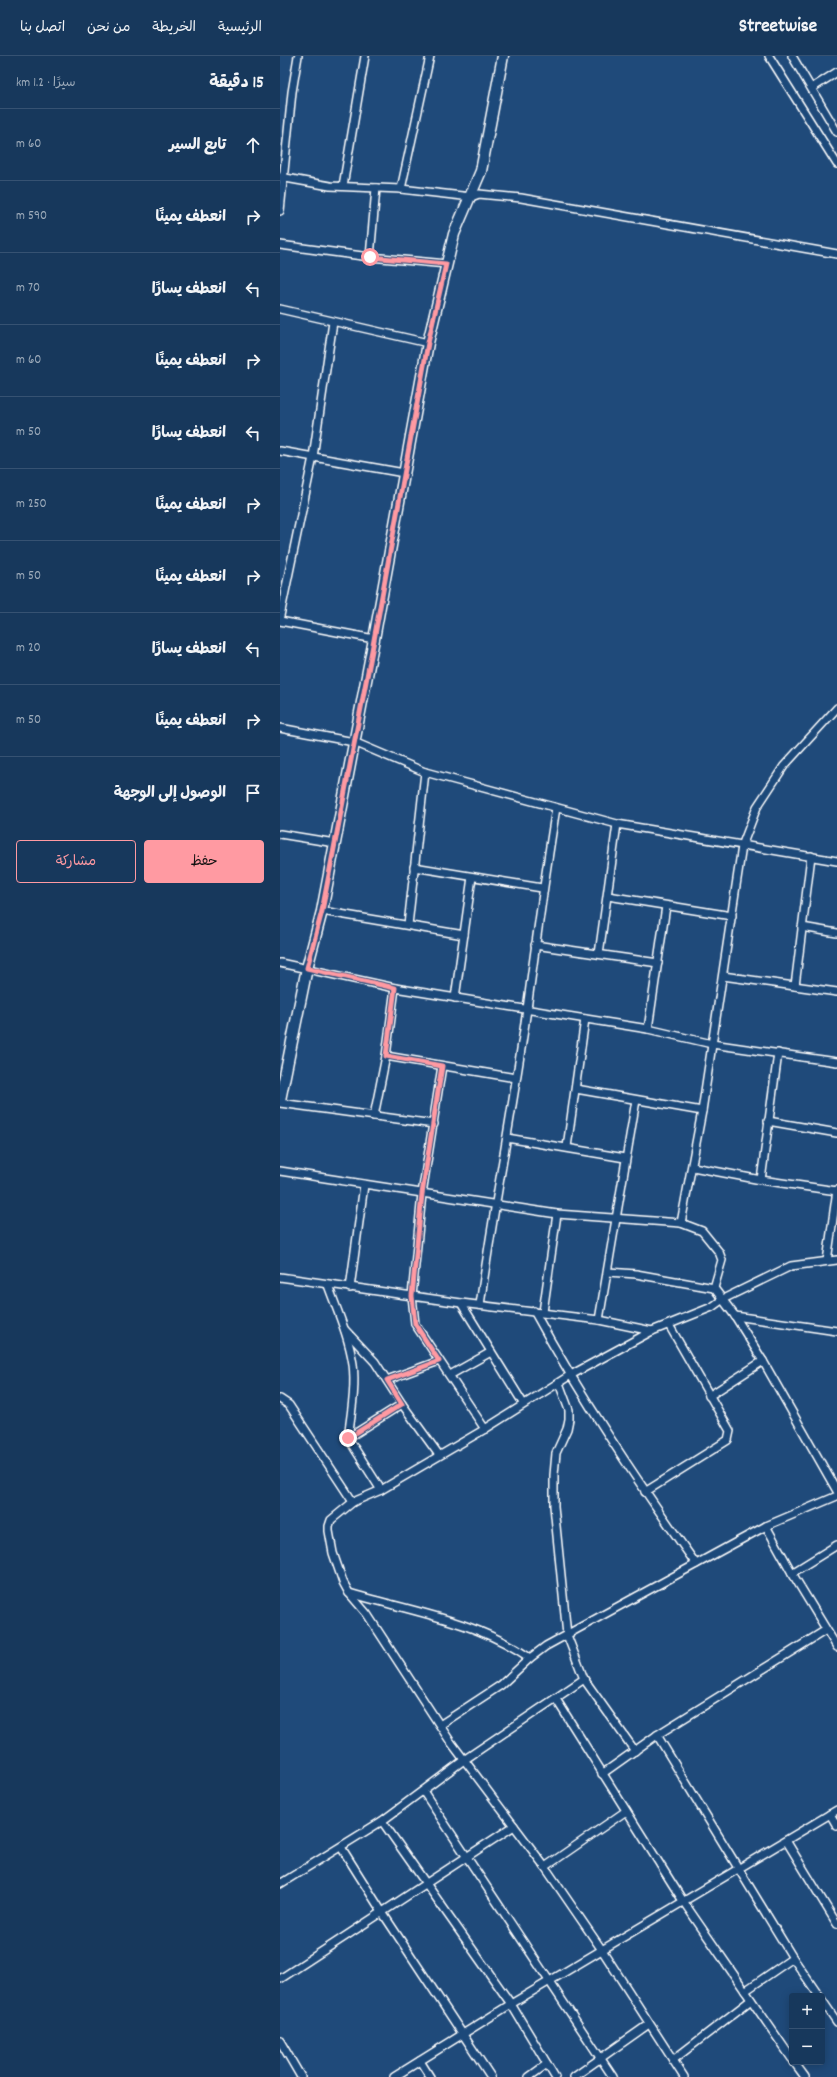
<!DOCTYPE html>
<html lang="ar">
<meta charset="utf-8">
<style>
:root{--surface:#17385c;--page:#203f62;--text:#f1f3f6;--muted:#9eacbb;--line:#365272;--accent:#ff9aa2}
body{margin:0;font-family:Dekko,"Playpen Sans Arabic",sans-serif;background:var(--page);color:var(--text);direction:rtl}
.controls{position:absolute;right:12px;bottom:12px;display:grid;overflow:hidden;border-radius:4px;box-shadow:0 2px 10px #0003}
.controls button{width:36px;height:36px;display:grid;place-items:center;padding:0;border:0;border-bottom:1px solid var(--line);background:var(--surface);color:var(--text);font:20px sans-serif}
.stop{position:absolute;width:12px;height:12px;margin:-9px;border:3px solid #ff9aa2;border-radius:50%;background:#fff}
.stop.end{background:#ff9aa2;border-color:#fff;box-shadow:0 1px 4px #0008}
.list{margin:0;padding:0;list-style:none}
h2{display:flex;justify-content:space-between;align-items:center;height:52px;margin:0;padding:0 16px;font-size:17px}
h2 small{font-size:13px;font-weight:400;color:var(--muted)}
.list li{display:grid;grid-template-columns:26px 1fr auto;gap:12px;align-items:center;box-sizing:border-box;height:72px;padding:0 16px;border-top:1px solid var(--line)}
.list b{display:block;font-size:15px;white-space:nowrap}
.list em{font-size:13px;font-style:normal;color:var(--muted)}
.actions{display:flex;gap:8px;padding:12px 16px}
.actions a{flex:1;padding:9px 0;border:1px solid var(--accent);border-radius:4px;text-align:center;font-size:14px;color:var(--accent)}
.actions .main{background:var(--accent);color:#111}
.icon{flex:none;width:22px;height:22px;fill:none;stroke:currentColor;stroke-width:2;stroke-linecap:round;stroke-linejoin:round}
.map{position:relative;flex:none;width:557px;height:2021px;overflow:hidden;direction:ltr}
header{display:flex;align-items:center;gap:24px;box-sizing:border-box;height:56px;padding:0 20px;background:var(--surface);border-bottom:1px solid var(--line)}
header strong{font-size:19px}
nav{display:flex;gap:22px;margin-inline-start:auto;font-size:14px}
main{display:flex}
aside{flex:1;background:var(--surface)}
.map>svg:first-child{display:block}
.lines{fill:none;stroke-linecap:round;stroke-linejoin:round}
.street-casing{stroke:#fff;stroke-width:10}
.secondary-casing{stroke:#fff;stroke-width:13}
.street{stroke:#1f4a7a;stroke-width:7}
.secondary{stroke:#1f4a7a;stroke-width:10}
.route{stroke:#ff9aa2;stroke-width:5}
</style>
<header>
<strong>Streetwise</strong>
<nav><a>الرئيسية</a><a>الخريطة</a><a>من نحن</a><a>اتصل بنا</a></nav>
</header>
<main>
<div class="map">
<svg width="557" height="2021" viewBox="0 0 557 2021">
<rect width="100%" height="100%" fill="#1f4a7a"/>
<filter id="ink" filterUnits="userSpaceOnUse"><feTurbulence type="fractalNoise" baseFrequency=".025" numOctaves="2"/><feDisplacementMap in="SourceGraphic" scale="8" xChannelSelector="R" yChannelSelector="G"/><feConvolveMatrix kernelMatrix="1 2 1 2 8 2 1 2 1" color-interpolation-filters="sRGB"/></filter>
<g filter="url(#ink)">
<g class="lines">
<g class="street-casing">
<g id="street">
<polyline points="489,0 557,108"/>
<polyline points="512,0 557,76"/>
<polyline points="532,32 557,16"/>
<polyline points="0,121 50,130 121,133 191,141 199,138 241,142 557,198"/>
<polyline points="63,130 85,0"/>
<polyline points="121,133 150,0"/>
<polyline points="0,155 12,36 18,0"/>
<polyline points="0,189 90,201 167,208"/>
<polyline points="90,201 96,132"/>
<polyline points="0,253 148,287"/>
<polyline points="0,395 124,417"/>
<polyline points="0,560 33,401 53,266"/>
<polyline points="0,565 94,583"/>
<polyline points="0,672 74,686 145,716 337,768 557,805"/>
<polyline points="0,778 55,787"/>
<polyline points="134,811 262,832"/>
<polyline points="328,840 452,860"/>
<polyline points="42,855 184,879"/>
<polyline points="128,869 145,716"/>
<polyline points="522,871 557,877"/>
<polyline points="255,889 378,907"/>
<polyline points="319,898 337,768"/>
<polyline points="0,907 115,932 368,973 432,988 557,1006"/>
<polyline points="443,920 557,936"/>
<polyline points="515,930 531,800"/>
<polyline points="175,942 192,821"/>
<polyline points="368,973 386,850"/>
<polyline points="106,1000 236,1022"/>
<polyline points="162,1010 142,1138 132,1240 135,1268 205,1373"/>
<polyline points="296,1033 422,1055"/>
<polyline points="0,1047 154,1068"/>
<polyline points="94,1060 106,1000 115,932"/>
<polyline points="488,1065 557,1077"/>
<polyline points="227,1082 345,1102"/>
<polyline points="287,1091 305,963"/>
<polyline points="413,1111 481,1124 557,1135"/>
<polyline points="0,1115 277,1158 401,1167 422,1175 439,1196 442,1204 434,1232 455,1260 483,1305 557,1435"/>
<polyline points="481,1124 498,997"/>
<polyline points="401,1167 422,1055 462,790 477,751 504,710 557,652"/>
<polyline points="547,1205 557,1134"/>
<polyline points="328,1216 356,1218 434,1232"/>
<polyline points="0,1221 181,1247 319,1264 372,1275"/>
<path d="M48 1229C57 1254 69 1281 73 1308 76 1333 71 1358 68 1382L101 1434"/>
<polyline points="70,1232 84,1129"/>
<polyline points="181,1247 243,1347"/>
<path d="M200 1249C214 1150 233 1052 247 953 256 886 265 819 276 752"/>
<path d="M254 1255C302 1343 358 1426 416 1508"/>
<polyline points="263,1256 277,1158"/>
<polyline points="455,1260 557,1275"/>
<polyline points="319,1264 356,1044"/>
<polyline points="65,1274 95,1306 122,1348 159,1399"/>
<polyline points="170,1319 211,1296"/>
<polyline points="107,1324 159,1305"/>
<polyline points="279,1327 289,1354 289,1363 287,1373 276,1397 274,1419 274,1450 287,1579 304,1623 355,1695"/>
<polyline points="429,1340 483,1305"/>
<polyline points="0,1343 9,1349 73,1446"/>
<polyline points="68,1382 122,1348"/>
<polyline points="365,1436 448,1384 450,1375 389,1269"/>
<polyline points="486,1470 512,1517 557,1591"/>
<polyline points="512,1517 557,1489"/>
<path d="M69 1537C131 1555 197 1565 250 1602"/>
<polyline points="276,1643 403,1845 512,2003"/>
<polyline points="160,1669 221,1629 250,1602 266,1590 486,1470 557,1440"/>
<polyline points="377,1679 513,1902 539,1940"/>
<polyline points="322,1718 377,1679 546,1574"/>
<polyline points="143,1735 333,2021"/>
<polyline points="550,1758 557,1770"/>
<polyline points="102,1765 231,1948 275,2021"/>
<polyline points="507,1786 557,1868"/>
<polyline points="61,1791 102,1856 211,2021"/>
<polyline points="265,1811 346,1755"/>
<polyline points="0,1828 102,1765 184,1704 304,1623"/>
<polyline points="0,1923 234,1770"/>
<polyline points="465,1935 513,1902"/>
<polyline points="542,1944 557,1966"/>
<polyline points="0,1985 21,2021"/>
<polyline points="393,2004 471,1944"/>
<polyline points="140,2005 150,2021"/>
<polyline points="514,2006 525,2021"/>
<polyline points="114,2021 231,1948 557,1754"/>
<polyline points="249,2021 267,2008"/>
<polyline points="294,2021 369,1968"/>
<polyline points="404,2021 322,1894 265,1811 170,1685 87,1558 69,1537 63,1526 53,1497 49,1475 49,1470 51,1464 73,1446 101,1434 205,1373 289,1320 372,1275 432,1251 443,1243 511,1210 557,1204"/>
</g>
</g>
<g class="secondary-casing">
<polyline id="secondary" points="0,1044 27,912 42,855 94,583 148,287 174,178 201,115 223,0"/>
</g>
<use href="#street" class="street"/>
<use href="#secondary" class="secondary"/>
</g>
</g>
<g class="lines" filter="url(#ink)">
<polyline class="route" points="68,1382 122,1348 107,1324 159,1305 135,1268 132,1240 142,1138 162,1010 106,1000 115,932 27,912 42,855 94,584 148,287 166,208 90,201"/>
</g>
</svg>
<div class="controls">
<button>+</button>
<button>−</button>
</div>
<div class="stop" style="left:90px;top:201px"></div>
<div class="stop end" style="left:68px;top:1382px"></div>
</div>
<aside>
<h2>15 دقيقة<small>سيرًا · 1.2 km</small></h2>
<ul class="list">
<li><svg class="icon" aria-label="ahead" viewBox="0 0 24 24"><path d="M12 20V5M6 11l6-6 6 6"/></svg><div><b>تابع السير</b></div><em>60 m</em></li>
<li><svg class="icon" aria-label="right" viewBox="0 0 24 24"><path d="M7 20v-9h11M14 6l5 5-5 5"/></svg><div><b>انعطف يمينًا</b></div><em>590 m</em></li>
<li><svg class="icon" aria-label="left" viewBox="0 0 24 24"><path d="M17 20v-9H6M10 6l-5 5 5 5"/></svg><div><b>انعطف يسارًا</b></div><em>70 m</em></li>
<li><svg class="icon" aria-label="right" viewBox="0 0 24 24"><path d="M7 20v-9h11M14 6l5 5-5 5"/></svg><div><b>انعطف يمينًا</b></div><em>60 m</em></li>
<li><svg class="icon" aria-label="left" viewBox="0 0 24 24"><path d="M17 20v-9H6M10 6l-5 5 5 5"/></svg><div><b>انعطف يسارًا</b></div><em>50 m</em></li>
<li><svg class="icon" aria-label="right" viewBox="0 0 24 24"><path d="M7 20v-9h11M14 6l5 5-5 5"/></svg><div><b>انعطف يمينًا</b></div><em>250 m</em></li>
<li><svg class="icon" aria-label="right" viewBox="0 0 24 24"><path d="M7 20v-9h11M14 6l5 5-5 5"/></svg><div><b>انعطف يمينًا</b></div><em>50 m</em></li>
<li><svg class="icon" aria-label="left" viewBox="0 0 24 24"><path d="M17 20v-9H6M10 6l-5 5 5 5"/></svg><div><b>انعطف يسارًا</b></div><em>20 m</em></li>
<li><svg class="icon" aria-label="right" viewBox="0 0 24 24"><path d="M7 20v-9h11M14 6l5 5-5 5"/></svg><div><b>انعطف يمينًا</b></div><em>50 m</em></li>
<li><svg class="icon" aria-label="arrive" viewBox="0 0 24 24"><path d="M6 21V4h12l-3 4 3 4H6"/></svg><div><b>الوصول إلى الوجهة</b></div></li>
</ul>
<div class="actions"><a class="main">حفظ</a><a>مشاركة</a></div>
</aside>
</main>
